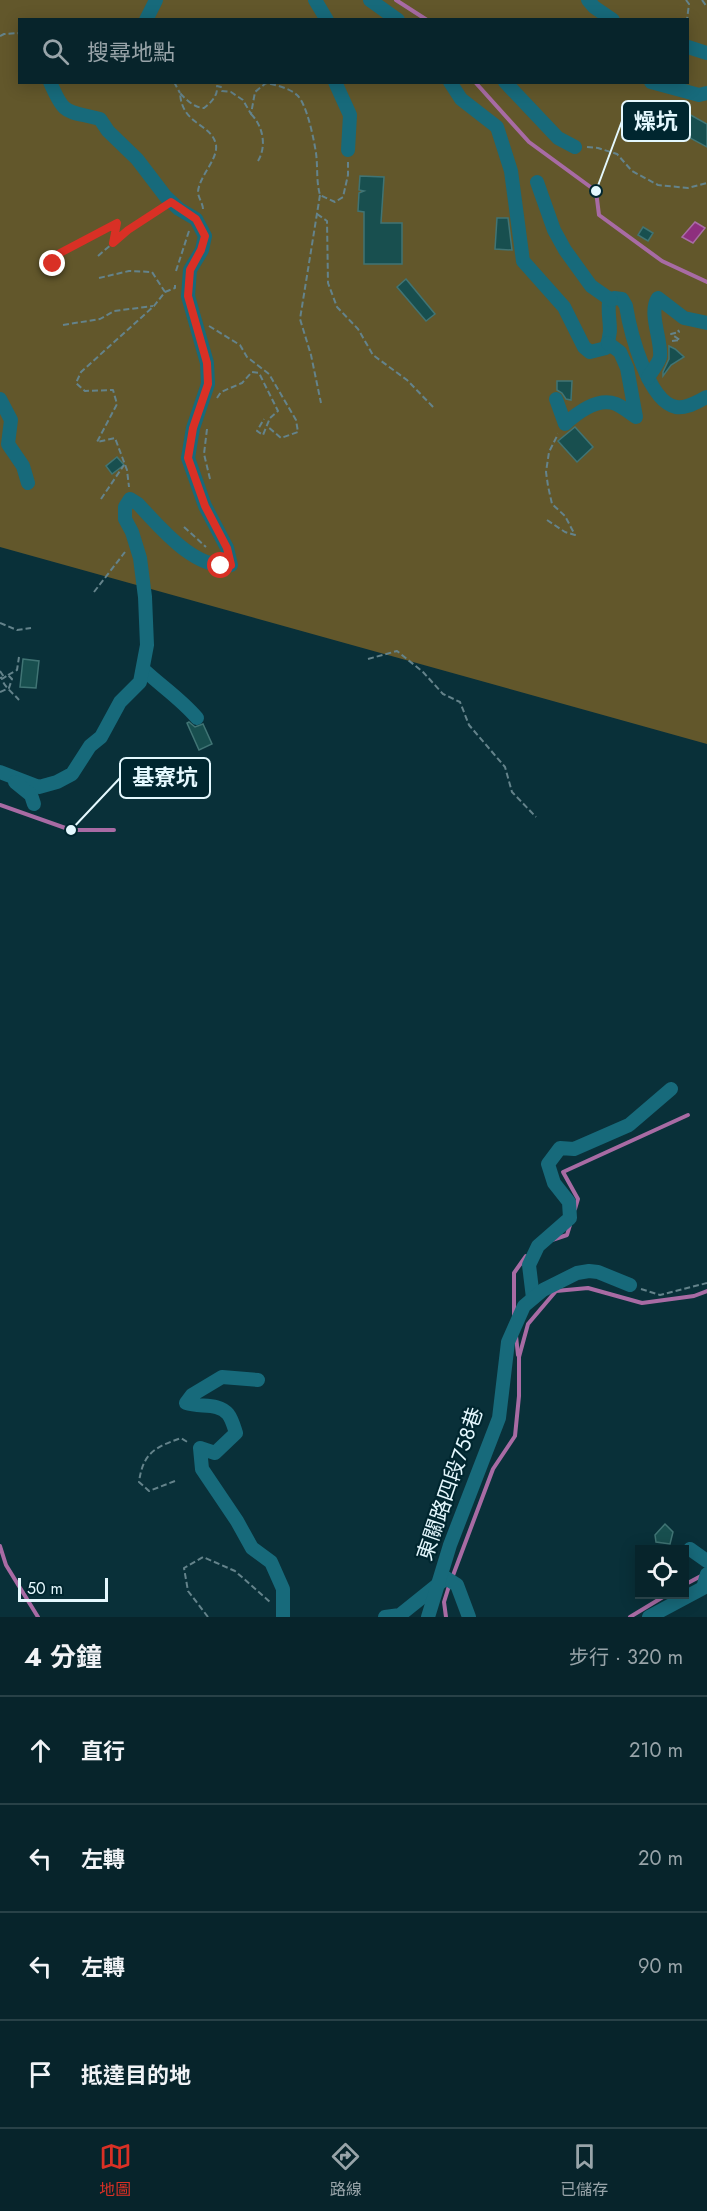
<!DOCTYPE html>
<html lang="zh-TW">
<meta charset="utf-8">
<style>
:root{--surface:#07242b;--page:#153037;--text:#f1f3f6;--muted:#98a4a9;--line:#284147;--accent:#d93025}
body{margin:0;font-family:Jost,"Noto Sans TC",sans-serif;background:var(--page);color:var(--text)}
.controls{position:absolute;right:18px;bottom:18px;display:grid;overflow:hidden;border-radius:0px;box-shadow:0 3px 15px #0003}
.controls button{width:54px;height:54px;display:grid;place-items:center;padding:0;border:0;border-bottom:2px solid var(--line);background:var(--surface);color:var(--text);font:30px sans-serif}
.scale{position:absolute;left:18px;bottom:15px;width:90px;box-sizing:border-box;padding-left:6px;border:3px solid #e4f8fe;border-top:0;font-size:16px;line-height:21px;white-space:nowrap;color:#e4f8fe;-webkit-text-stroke:4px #00262f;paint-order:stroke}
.stop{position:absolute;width:18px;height:18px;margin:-14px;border:4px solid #d93025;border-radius:50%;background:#fff}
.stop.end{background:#d93025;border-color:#fff;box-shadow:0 2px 6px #0008}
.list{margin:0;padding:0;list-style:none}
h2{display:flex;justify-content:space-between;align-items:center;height:78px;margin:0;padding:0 24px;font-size:26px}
h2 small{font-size:20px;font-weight:400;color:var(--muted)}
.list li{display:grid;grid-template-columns:39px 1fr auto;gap:18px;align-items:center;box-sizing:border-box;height:108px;padding:0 24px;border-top:2px solid var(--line)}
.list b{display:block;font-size:22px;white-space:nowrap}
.list em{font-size:20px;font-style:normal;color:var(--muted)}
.icon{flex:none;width:33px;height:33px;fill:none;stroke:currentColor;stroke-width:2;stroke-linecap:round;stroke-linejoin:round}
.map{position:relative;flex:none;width:707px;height:1617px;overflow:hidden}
.search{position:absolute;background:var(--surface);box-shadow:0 3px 15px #0003;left:18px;right:18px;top:18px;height:66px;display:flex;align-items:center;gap:15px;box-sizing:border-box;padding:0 21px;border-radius:0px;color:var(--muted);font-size:22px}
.sheet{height:510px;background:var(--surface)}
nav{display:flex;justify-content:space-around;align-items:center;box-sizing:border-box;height:84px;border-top:2px solid var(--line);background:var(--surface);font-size:16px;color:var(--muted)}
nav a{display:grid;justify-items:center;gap:3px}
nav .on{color:var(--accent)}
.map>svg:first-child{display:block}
.forest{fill:#62572b;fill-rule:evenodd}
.water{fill:#8e2f7e;stroke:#a86ba4;stroke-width:1.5}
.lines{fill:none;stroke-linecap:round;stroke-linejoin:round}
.stream{stroke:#a86ba4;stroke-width:4}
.building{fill:#184f4f;stroke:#407474;stroke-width:1.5}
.path{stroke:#64838b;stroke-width:2;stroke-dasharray:6 3;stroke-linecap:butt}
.minor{stroke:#176a7b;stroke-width:14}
.route{stroke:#d93025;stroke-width:8}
.labels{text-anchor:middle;stroke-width:4.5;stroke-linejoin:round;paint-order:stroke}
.street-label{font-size:21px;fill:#e4f8fe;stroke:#00262f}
.leader{fill:none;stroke:#e4f8fe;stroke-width:2}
.callout-dot{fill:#e4f8fe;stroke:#00262f;stroke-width:2}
.callout{fill:#00262f;stroke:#e4f8fe;stroke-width:2}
.callout-label{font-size:22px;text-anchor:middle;font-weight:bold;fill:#e4f8fe}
</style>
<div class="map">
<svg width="707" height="1617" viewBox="0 0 707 1617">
<rect width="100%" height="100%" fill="#093039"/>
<path class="forest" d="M0 0H707V744L0 547ZM20 20H688V82H20Z"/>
<polygon class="water" points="695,222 705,228 693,243 682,237"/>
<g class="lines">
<g class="stream">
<polyline points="396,0 427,20"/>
<polyline points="475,82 529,142 596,191 599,215 662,261 707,282"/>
<polyline points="0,805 71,830 114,830"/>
<polyline points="575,1209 578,1199 563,1172 688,1115"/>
<polyline points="552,1240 567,1235 570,1225"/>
<polyline points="514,1316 514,1273 526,1256"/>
<polyline points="516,1336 518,1355"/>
<polyline points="0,1546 6,1565 38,1617"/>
<polyline points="452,1578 493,1469 515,1436 519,1396 519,1357 528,1324 556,1291 588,1288 642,1303 694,1296 707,1291"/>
<polyline points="684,1585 701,1576"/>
<polyline points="446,1617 444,1602 449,1586"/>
<polyline points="630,1617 668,1594"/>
</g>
</g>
<g class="building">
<polygon points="687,113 707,124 707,147 677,131"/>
<polygon points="360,176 384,177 381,223 402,223 402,264 364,264 364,212 358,211 359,193 364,191 359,190"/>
<polygon points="497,218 508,218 512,250 495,249"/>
<polygon points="643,227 653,233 648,241 638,235"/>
<polygon points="406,279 435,314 426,321 397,287"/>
<polygon points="669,346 675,349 684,357 671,365 663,376 663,372 669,359"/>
<polygon points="557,381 572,381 571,400 566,399 562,393 557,390"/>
<polygon points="575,427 593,447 577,462 558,441"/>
<polygon points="117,457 124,465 112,474 106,466"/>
<polygon points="23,659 39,661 36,688 20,687"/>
<polygon points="189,722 195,727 203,724 212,744 199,750 187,723"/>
<polygon points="665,1524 673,1532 670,1544 656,1542 655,1535"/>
</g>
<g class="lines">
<g class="path">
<polyline points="686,0 689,4 687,20"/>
<polyline points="702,0 707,7"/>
<polyline points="0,36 4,34 20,33"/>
<polyline points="174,82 180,93"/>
<path d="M251 114C263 126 267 146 258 161"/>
<polyline points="587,147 598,148 617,154 632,171 658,185 688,188 707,183"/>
<polyline points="320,195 300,319 311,355 321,403"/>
<path d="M203 209C203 204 198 197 198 192 199 176 218 160 216 145 212 123 182 126 180 93 186 100 195 108 204 108 212 102 218 95 217 86L221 87 222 91 231 92 243 100 251 114 255 92 266 83C276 85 289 88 297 95 307 104 314 140 316 153 318 168 316 181 320 195L335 202 343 197 348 175V162"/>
<polyline points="317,214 327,221 328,283 337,307 358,329 373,355 407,380 435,409"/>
<polyline points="98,256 128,230 161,209"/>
<polyline points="53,264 60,253 117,223 113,243"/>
<polyline points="176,271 189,231"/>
<polyline points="99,278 129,271 152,272 165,292 154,306 81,372 76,383 85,391 113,390 117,404 97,442 115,438 127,470 129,487"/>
<polyline points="165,292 175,288 175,285"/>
<polyline points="63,325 100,319 114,311 153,306"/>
<polyline points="209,326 240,345 247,357 269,374 296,420 298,432 281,438 267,426"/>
<polyline points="672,341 680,340 671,334 679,332 678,330"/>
<polyline points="217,398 221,392 242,383 252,372 259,373 278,411 270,418 263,435 257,431 264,419"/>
<polyline points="207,429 204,454 210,479"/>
<polyline points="101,499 124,465"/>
<polyline points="547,520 565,532 575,535 565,516 552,504 548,486 546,472 549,452 558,434"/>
<polyline points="184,527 206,547"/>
<polyline points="94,592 125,552"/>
<polyline points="0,623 17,630 31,628"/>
<polyline points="368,659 397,651 423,672 443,694 460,702 469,725 505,767 512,792 536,817"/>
<polyline points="0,671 4,677 0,678"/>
<polyline points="8,675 17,670 19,657"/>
<path d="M0 692 9 688 12 679 8 675 2 679C4 687 14 694 19 700"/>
<polyline points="641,1289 660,1295 707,1283"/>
<path d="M175 1481 149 1491 139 1482C143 1452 156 1447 181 1438L189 1443"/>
<polyline points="208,1617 188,1591 184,1568 203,1557 235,1571 270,1602"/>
</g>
<g class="minor">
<polyline points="315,0 327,20"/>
<polyline points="370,0 398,20"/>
<polyline points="588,0 594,7 613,20"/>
<polyline points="146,20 156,0"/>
<polyline points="688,47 707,53"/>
<polyline points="335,82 350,115 348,150"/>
<path d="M450 82 461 99 497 127 511 171 523 261 564 307 584 347 590 352 606 348C614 327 607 321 609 302L614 298 622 299 626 306C630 331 648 402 676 407 687 409 698 401 707 397"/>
<polyline points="505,82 558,138 575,147"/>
<polyline points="651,82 699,95 707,93"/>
<polyline points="537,182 554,230 565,250 591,286 611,300"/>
<path d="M648 378C651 372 659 363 660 357 662 340 648 313 658 298L684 318 707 323"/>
<polyline points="0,399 11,420 8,444 23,466 28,483"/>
<path d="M556 399 565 424C577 413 598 397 616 404 623 407 630 413 636 417L627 368 620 352 608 343"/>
<path d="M143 669C161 686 181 699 197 718"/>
<path d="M0 772 39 787 57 782 72 774 90 746 101 737 120 702 140 682 147 645 145 597 140 558 132 532 125 519V507L130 499 138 504C160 527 195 571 231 565L227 548 205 506 188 458 193 428 208 384 207 363 188 296 190 270 202 250 205 236 196 219 179 209 166 197 137 159 108 131 100 119C66 110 65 117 50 82"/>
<polyline points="15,782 31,795 34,804"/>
<polyline points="533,1298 529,1265 538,1246 570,1218 569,1202 554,1183 548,1164 560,1148 574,1149 629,1125 671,1089"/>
<path d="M258 1380 222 1377 192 1395 186 1403C200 1408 218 1402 228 1414 232 1419 234 1427 236 1433L215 1453 200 1448 202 1469 237 1521 252 1548 271 1562 283 1589V1617"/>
<polyline points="690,1549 707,1561"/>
<polyline points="385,1617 400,1615 446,1578 457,1585 469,1617"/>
<polyline points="428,1617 450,1545 499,1418 508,1342 524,1306 543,1290 577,1273 589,1271 598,1272 630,1285"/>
<polyline points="649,1617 703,1588 707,1574"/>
</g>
</g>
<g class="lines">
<polyline class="route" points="53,264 60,253 117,223 113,243 128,230 171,202 196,219 205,236 201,250 190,270 188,296 207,363 208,384 193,428 188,458 205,506 227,548 231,565 221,566"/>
</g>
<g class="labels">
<g class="street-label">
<text transform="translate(450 1484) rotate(-71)" y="7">東關路四段758巷</text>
</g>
</g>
<path class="leader" d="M596 191L622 121M71 830L120 778"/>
<g class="callout-dot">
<circle cx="596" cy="191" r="6"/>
<circle cx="71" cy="830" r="6"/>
</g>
<g class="callout">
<rect x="622" y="101" width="68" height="40" rx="6"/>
<rect x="120" y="758" width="90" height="40" rx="6"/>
</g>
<g class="callout-label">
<text x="656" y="129">燥坑</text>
<text x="165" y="785">基寮坑</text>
</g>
</svg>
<div class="controls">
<button><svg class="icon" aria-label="locate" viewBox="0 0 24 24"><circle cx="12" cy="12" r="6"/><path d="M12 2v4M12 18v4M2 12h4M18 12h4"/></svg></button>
</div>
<div class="scale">50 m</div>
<div class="stop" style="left:221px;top:566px"></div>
<div class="stop end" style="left:53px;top:264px"></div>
<div class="search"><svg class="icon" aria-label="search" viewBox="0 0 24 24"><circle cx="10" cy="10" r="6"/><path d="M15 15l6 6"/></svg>搜尋地點</div>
</div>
<section class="sheet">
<h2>4 分鐘<small>步行 · 320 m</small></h2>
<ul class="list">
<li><svg class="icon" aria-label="ahead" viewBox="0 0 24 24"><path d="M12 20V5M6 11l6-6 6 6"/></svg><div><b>直行</b></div><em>210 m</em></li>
<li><svg class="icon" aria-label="left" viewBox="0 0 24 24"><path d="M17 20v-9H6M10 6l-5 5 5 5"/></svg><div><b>左轉</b></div><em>20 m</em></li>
<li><svg class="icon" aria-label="left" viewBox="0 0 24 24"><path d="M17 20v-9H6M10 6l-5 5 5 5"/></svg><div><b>左轉</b></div><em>90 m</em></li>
<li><svg class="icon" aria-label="arrive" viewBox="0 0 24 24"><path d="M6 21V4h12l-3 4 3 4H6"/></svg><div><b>抵達目的地</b></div></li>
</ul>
</section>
<nav>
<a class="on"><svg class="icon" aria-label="map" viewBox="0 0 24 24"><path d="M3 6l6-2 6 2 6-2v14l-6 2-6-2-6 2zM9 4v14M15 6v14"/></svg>地圖</a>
<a><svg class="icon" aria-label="directions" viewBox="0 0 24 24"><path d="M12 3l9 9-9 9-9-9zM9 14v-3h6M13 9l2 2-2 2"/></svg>路線</a>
<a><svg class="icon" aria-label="saved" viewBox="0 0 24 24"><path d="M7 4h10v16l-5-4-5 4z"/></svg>已儲存</a>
</nav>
